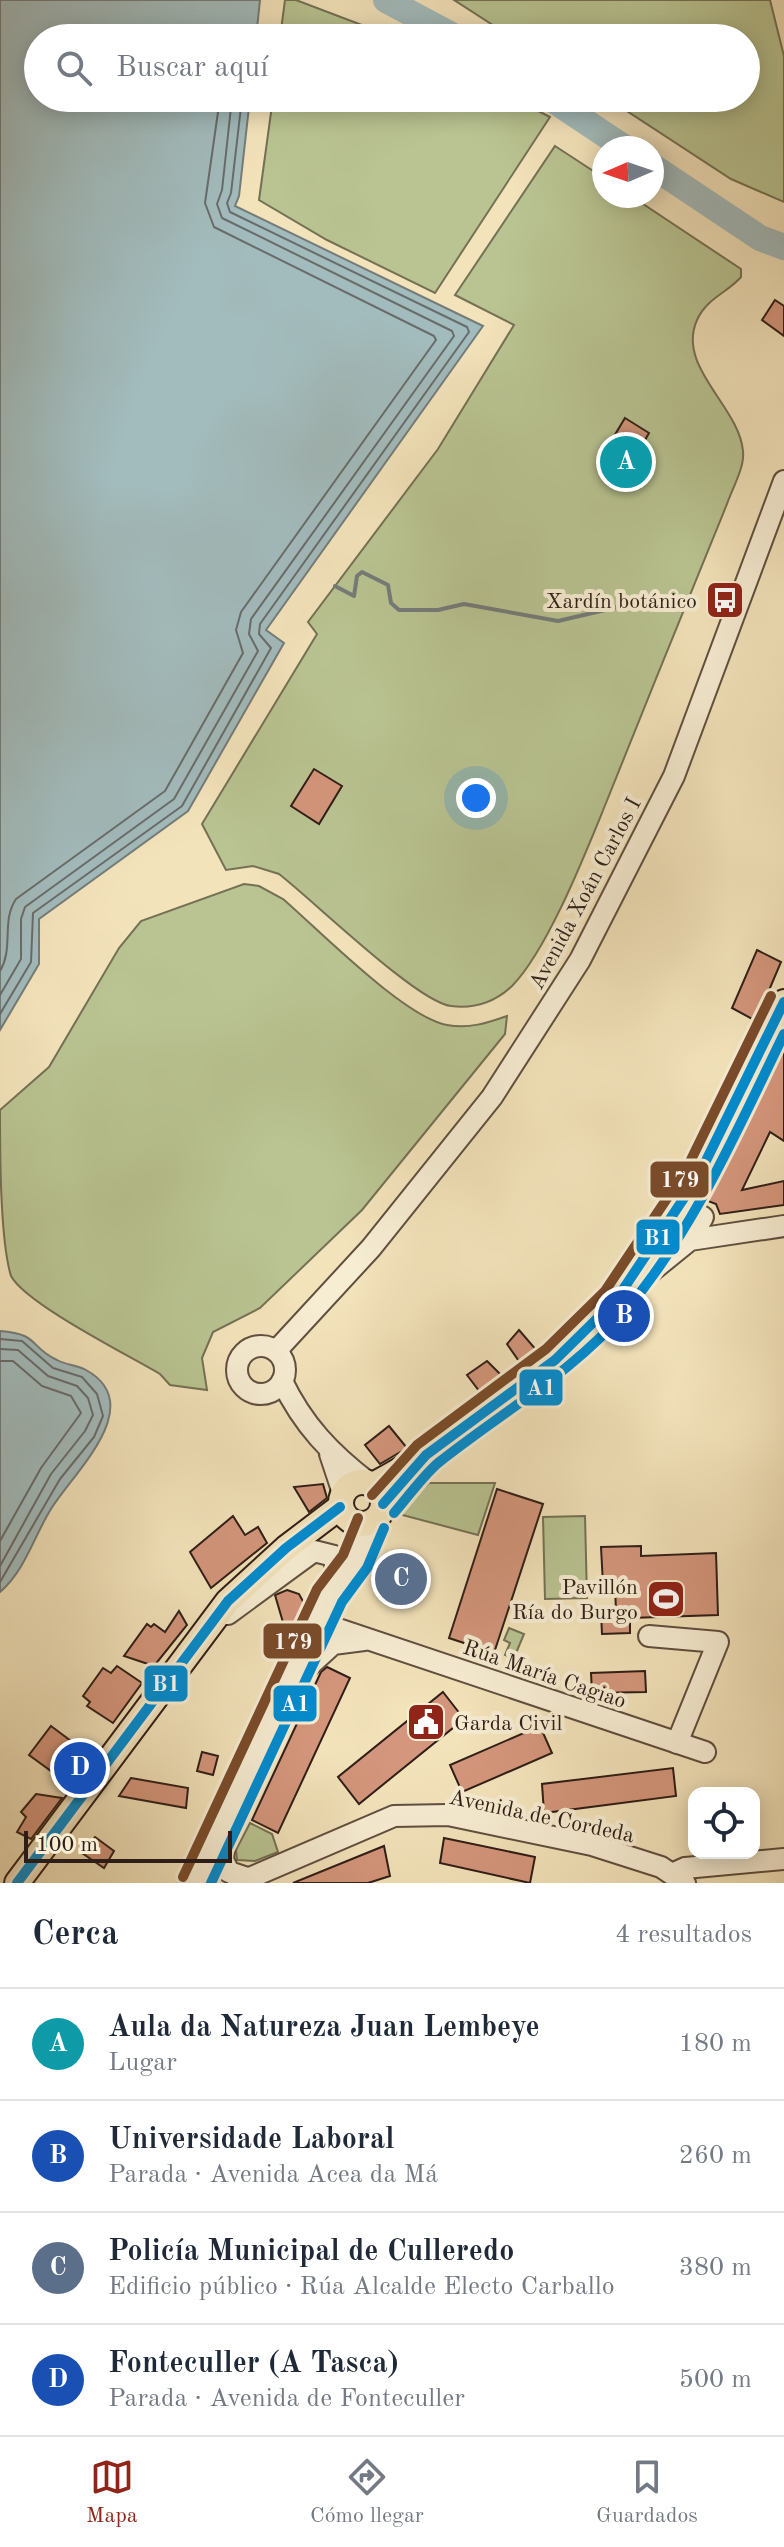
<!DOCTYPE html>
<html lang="es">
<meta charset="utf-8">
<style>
:root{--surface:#fff;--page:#f2f2f3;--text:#1f2937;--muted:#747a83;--line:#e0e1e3;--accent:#8f2418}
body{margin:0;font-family:"Old Standard TT",serif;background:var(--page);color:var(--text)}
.controls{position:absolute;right:24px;bottom:24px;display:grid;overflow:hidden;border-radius:16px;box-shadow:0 4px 20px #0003}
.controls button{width:72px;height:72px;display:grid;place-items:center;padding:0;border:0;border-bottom:2px solid var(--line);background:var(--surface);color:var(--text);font:40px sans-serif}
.compass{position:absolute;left:592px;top:136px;width:72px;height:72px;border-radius:50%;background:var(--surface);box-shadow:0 4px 20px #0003;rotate:268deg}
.scale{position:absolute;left:24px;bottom:20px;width:208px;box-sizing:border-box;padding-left:8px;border:4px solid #2f1e17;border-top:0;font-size:22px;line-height:28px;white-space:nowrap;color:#2f1e17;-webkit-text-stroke:6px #f7edd3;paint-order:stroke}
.you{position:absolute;left:476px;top:798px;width:28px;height:28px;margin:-20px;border:6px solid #fff;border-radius:50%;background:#1a73e8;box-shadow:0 0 0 12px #1a73e833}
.badge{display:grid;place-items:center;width:52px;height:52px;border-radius:50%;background:var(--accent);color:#fff;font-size:26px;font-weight:700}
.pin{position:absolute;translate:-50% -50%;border:4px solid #fff;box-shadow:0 2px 8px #0006}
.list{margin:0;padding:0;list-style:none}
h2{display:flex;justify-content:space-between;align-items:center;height:104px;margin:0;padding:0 32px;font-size:34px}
h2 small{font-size:26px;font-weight:400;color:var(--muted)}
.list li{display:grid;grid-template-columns:52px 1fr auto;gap:24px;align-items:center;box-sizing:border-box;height:112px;padding:0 32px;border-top:2px solid var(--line)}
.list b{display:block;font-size:30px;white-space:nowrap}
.list p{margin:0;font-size:26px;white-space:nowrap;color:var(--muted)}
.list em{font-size:26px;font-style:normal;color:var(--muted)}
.icon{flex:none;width:44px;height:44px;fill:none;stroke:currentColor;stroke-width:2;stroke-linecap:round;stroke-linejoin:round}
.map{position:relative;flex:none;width:784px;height:1883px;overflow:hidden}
.search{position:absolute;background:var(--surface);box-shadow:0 4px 20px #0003;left:24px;right:24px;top:24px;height:88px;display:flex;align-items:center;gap:20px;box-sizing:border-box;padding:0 28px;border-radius:44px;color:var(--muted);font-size:30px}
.sheet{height:552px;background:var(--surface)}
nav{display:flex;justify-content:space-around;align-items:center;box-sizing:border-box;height:112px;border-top:2px solid var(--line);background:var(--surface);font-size:22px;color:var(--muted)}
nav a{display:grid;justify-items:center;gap:4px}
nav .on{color:var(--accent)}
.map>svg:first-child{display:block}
.green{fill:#b9c492;stroke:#747154;stroke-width:2}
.water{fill:#a2bbbc;stroke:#747c7a;stroke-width:2}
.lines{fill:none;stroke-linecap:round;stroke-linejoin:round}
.shore{stroke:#686c6a;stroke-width:2}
.stream{stroke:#747c7a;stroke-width:4}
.river{stroke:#a2bbbc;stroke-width:26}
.building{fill:#d4967c;stroke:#2f1e17;stroke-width:2}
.minor-casing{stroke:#604f40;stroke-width:24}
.major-casing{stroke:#2f1e17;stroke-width:28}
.minor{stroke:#f7edd3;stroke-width:20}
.major{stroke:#f3e3bb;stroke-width:24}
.bus-1-casing{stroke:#f7edd3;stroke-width:16}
.bus-2-casing{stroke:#f7edd3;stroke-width:16}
.bus-3-casing{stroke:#f7edd3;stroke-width:16}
.bus-1{stroke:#008cd1;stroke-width:10}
.bus-2{stroke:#008cd1;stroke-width:10}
.bus-3{stroke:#7a4b2a;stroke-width:10}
.labels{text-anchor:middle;stroke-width:8;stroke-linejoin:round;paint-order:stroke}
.poi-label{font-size:22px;fill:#2f1e17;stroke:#f7edd3;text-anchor:end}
.street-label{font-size:22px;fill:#2f1e17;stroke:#f7edd3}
.line-badge{stroke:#f7edd3;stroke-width:3}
.badge-label{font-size:22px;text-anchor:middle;font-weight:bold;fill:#fff}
</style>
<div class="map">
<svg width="784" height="1883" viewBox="0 0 784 1883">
<rect width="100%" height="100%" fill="#f3e3bb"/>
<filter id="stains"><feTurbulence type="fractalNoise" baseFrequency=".0025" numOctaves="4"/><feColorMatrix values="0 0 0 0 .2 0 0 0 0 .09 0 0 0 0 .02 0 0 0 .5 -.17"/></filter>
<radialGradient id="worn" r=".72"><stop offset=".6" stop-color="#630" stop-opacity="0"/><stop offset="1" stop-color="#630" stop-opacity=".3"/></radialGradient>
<g class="green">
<polygon points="285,0 296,0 396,38 280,38"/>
<polygon points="454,0 770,0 784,56 784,202 731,179 607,98 746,98 746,38 513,38"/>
<polygon points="273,98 513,98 550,117 435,293 327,240 259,200"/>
<path d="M555 146 604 178V196H631L741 269V277C727 293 707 298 697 320 676 367 739 406 743 451 745 467 732 489 727 504 686 604 646 703 606 803 586 852 548 949 512 986 495 1002 475 1009 451 1006 417 1002 314 901 279 874L253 866 226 870 202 824 317 634 308 622 438 449 514 325 455 295Z"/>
<path d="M244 884 259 886 283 899C319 930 404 1017 447 1025 469 1029 487 1023 507 1016L505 1034 362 1210 260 1308 213 1332 202 1358 207 1390 170 1385 160 1374C128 1355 26 1304 11 1276 0 1240 0 1152 0 1110L49 1067 119 948 141 921Z"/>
<polygon points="429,1483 495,1483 478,1535 395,1513"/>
<polygon points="585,1516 587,1598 545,1599 543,1517"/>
<polygon points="509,1628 524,1634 514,1658 505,1655 510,1643 504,1640"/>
<polygon points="250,1823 272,1834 278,1852 255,1861 237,1860 236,1850"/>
</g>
<g class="water">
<polygon points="0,0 260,0 256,38 38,38 38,98 250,98 239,196 235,206 483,326 266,630 284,643 188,811 39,919 39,964 0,1030"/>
<path d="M0 1331C40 1334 29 1347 57 1360 66 1365 77 1365 86 1370 149 1405 73 1473 51 1509 34 1536 25 1571 0 1592Z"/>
</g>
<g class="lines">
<g class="shore">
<path d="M0 971C14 948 1 921 16 899L165 791 243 653 236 630 241 612 436 340 434 336 214 227 205 203 220 98"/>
<polyline points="0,995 21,959 21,919 25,907 174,799 258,651 249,634 251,619 454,336 452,331 222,218 217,204 222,190 232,98"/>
<polyline points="0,1014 31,962 33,913 182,806 271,648 259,634 260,624 469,332 467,327 230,212 227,203 231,193 242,98"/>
<polyline points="0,1339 22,1341 53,1368 82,1377 97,1394 103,1416 94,1437 60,1479 0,1582"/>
<polyline points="0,1349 18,1350 48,1376 77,1386 88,1398 93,1415 85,1431 51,1474 0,1566"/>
<polyline points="0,1361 13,1361 42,1386 71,1396 81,1413 41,1468 0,1541"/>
</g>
<polyline class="stream" points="335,586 354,596 357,576 362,572 388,585 391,603 399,610 438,610 464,604 558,621 644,601 657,602"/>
<g class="river">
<polyline points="386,0 457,38"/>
<polyline points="550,98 625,148"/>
<polyline points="652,166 760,238 784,247"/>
</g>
</g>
<g class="building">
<polygon points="775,300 784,306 784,336 762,320"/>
<polygon points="625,418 649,433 636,456 651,465 642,482 601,458"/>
<polygon points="314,769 342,786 319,824 291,806"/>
<polygon points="757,950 781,962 756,1021 732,1008"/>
<polygon points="784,1036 784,1141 770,1132 742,1190 784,1181 784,1205 720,1214 716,1204 708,1201"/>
<polygon points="519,1330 538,1352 521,1364 507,1344"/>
<polygon points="487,1361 505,1379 483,1396 467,1375"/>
<polygon points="389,1426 407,1448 380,1464 365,1445"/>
<polygon points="323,1484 327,1498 309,1512 294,1487"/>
<polygon points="497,1489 543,1504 494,1653 449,1638"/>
<polygon points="233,1516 245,1535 258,1527 267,1543 211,1588 190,1552"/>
<polygon points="641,1546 641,1556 716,1553 718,1615 630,1618 630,1633 602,1634 601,1613 616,1613 615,1584 603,1585 601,1547"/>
<polygon points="392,1570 412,1582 402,1600 382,1589"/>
<polygon points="287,1590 299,1594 305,1605 287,1636 275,1595"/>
<polygon points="179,1611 187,1625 154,1666 124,1656 147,1624 151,1627 154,1624 165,1632"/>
<polygon points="117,1666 142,1683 113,1723 87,1706 90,1702 83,1696 103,1668 111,1673"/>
<polygon points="327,1667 350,1678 278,1833 252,1820 321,1672"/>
<polygon points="645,1671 646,1692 592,1693 591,1673"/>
<polygon points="443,1692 464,1719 359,1804 338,1777"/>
<polygon points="51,1726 87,1753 66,1782 29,1755"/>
<polygon points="540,1726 552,1753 462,1792 450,1765"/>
<polygon points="202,1752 218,1756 213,1775 197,1771"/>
<polygon points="673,1768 676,1796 544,1813 542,1784"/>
<polygon points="131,1778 188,1788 186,1808 119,1796"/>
<polygon points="36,1794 62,1798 31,1839 17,1832 26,1817 21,1812"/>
<polygon points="95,1837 114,1851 104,1868 82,1853"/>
<polygon points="444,1838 535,1857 530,1883 440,1863"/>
<polygon points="384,1846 390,1876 368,1883 293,1883"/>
</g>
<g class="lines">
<g class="minor-casing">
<g id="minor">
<polyline points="678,1211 693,1211 703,1217 690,1240 685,1237"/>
<polyline points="632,1287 690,1240 784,1226"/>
<circle cx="261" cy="1370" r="24"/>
<polyline points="276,1351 371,1248 492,1097 580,960 674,776 784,481"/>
<path d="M282 1381C303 1425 331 1454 369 1483"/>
<polyline points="330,1454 343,1493"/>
<polyline points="228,1614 314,1551 334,1556 337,1582"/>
<polyline points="317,1622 705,1752"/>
<polyline points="649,1636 718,1642 677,1743"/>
<polyline points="300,1674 333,1644 364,1640"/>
<polyline points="226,1832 223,1860 229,1872 250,1879 247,1881"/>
<polyline points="674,1873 685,1868 784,1859"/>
<polyline points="196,1883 330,1595 355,1562 371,1523"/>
<polyline points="238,1883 394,1816 448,1815 592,1845 661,1867 685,1883"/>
</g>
</g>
<g class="major-casing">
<g id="major">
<circle cx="362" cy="1503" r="21"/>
<path d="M373 1485C447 1446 566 1363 618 1298 689 1208 734 1103 784 1002"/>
<polyline points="17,1883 228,1601 286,1548 340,1507"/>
</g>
</g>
<use href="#minor" class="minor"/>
<use href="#major" class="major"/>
<g class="bus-1-casing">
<g id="bus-1">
<polyline points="383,1504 426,1455 555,1360 616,1300 698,1177 784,1002"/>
<polyline points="17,1883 228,1601 286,1548 340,1507"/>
</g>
</g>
<g class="bus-2-casing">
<g id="bus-2">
<path d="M394 1513C408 1497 422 1477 438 1463 502 1412 574 1372 627 1309 695 1228 738 1128 784 1034"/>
<polyline points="211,1883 342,1602 367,1568 384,1528"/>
</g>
</g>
<g class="bus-3-casing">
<g id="bus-3">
<polyline points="372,1495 417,1445 546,1349 605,1291 686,1170 771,996"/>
<polyline points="183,1877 317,1589 343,1555 358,1518"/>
</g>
</g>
<use href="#bus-1" class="bus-1"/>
<use href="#bus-2" class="bus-2"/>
<use href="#bus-3" class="bus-3"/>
</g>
<defs>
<g id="bus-square" transform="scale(2)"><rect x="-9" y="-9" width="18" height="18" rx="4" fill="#8f2418" stroke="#f7edd3"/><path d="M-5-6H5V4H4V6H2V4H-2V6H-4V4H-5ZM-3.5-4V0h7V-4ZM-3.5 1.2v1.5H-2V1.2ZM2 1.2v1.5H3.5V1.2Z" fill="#fff"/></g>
<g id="stadium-square" transform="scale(2)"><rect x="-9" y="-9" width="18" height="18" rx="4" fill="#8f2418" stroke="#f7edd3"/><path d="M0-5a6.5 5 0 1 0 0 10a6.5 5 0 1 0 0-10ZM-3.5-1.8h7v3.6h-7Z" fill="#fff"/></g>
<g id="civic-square" transform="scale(2)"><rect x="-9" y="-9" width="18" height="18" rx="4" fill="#8f2418" stroke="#f7edd3"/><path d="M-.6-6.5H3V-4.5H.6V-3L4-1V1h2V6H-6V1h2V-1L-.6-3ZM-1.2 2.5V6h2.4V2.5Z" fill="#fff"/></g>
</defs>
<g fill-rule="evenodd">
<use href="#bus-square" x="725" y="600"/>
<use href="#stadium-square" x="666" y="1599"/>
<use href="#civic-square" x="426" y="1722"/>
</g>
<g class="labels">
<g class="poi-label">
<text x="697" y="608">Xardín botánico</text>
<text x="638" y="1594">Pavillón<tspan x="638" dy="25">Ría do Burgo</tspan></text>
<text x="454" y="1730" text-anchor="start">Garda Civil</text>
</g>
<g class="street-label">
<text transform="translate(584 893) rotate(-62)" y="8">Avenida Xoán Carlos I</text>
<text transform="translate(545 1673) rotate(19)" y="8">Rúa María Cagiao</text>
<text transform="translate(542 1815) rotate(12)" y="8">Avenida de Cordeda</text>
</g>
</g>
<g class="line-badge">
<rect x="649" y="1160" width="61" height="39" rx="8" fill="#7a4b2a"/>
<rect x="635" y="1218" width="46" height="38" rx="8" fill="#008cd1"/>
<rect x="518" y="1368" width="46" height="39" rx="8" fill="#008cd1"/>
<rect x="262" y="1622" width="61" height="38" rx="8" fill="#7a4b2a"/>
<rect x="143" y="1664" width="46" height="39" rx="8" fill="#008cd1"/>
<rect x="272" y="1684" width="46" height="39" rx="8" fill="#008cd1"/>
</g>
<g class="badge-label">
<text x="680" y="1187">179</text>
<text x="658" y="1245">B1</text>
<text x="541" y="1395">A1</text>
<text x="293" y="1649">179</text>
<text x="166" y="1691">B1</text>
<text x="295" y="1711">A1</text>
</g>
<rect width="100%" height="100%" filter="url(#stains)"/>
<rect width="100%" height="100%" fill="url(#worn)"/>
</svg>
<div class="controls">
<button><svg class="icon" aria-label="locate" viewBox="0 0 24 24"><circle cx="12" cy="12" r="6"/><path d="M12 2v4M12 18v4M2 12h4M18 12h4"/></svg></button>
</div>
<svg class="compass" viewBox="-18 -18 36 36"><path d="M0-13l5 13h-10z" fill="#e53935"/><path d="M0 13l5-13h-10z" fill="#747a83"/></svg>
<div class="scale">100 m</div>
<div class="you"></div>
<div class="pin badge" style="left:626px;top:462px;background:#0f9aa8">A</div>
<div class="pin badge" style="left:624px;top:1316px;background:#1a4fb4">B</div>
<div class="pin badge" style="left:401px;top:1579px;background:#5c6f8a">C</div>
<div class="pin badge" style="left:80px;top:1768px;background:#1a4fb4">D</div>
<div class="search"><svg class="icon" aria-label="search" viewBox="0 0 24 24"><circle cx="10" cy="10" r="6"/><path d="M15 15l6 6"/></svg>Buscar aquí</div>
</div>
<section class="sheet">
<h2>Cerca<small>4 resultados</small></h2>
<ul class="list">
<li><span class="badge" style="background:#0f9aa8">A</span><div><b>Aula da Natureza Juan Lembeye</b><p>Lugar</p></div><em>180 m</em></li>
<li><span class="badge" style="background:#1a4fb4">B</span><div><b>Universidade Laboral</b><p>Parada · Avenida Acea da Má</p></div><em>260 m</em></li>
<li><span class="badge" style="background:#5c6f8a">C</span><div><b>Policía Municipal de Culleredo</b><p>Edificio público · Rúa Alcalde Electo Carballo</p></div><em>380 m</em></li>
<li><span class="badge" style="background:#1a4fb4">D</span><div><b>Fonteculler (A Tasca)</b><p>Parada · Avenida de Fonteculler</p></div><em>500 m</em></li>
</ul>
</section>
<nav>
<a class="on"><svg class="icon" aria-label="map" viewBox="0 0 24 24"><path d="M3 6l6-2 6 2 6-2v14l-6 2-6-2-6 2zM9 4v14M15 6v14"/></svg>Mapa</a>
<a><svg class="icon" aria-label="directions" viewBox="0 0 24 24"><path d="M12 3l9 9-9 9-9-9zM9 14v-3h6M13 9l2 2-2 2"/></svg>Cómo llegar</a>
<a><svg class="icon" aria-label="saved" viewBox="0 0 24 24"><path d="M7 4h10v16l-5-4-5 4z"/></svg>Guardados</a>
</nav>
